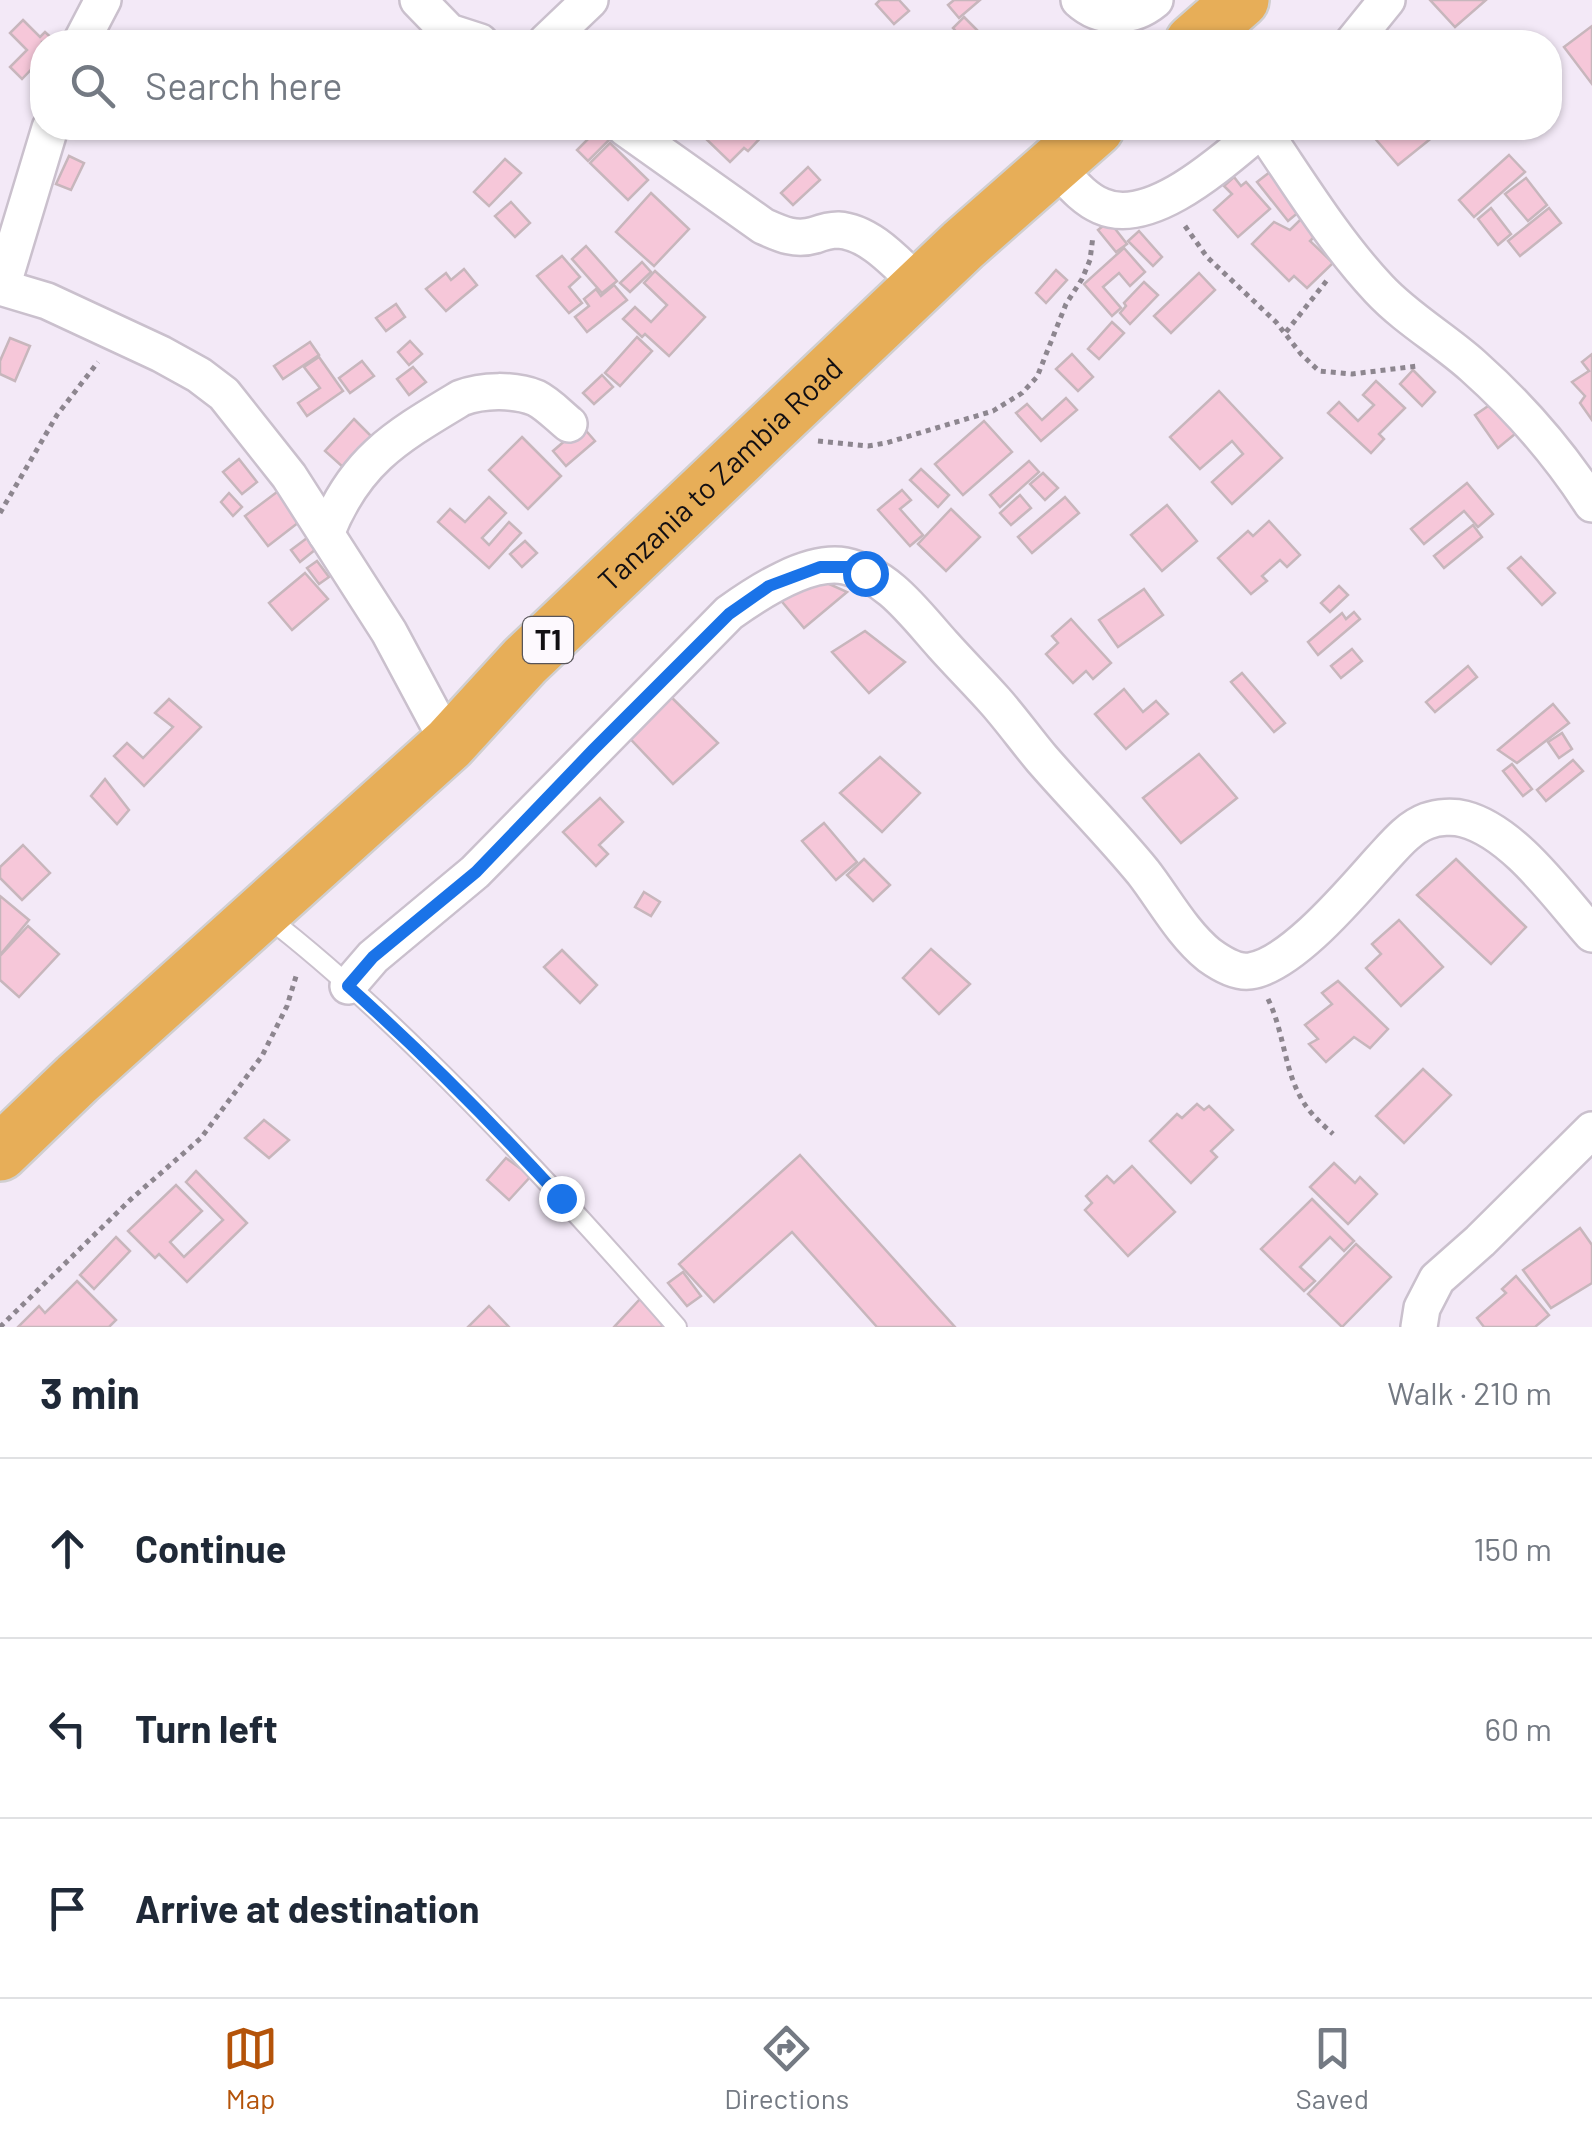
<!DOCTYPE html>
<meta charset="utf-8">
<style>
:root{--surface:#fff;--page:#f6f6f7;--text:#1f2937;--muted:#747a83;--line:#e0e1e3;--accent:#b45309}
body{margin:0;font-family:Barlow,sans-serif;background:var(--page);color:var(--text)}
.stop{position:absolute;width:30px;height:30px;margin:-22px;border:8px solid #1a73e8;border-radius:50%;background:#fff}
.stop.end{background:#1a73e8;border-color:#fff;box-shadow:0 2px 10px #0008}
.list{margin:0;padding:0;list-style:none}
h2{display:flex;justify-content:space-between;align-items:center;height:130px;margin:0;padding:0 40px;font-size:42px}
h2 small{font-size:32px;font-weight:400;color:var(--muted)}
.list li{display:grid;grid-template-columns:65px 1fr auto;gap:30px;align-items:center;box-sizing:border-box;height:180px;padding:0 40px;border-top:2px solid var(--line)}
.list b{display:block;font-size:38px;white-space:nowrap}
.list em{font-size:32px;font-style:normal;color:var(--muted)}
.icon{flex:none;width:55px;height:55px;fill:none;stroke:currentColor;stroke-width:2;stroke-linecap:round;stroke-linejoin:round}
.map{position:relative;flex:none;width:1592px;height:1327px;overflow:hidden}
.search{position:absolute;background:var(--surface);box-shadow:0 2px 8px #0004;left:30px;right:30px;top:30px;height:110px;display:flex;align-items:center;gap:25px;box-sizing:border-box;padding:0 35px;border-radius:40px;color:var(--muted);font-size:38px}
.sheet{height:670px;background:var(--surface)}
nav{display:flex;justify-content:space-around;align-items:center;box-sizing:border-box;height:140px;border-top:2px solid var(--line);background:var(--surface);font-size:28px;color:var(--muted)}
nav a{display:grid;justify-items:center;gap:5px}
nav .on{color:var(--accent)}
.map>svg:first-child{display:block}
.building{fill:#f6c7d9;stroke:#c7b6bc;stroke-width:2.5}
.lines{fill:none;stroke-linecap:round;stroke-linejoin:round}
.service-casing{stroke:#cac0cd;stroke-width:22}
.minor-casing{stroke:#cac0cd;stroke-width:40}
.trunk-casing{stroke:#d0cfd0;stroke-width:60}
.path{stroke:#8d868f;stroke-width:5;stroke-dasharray:5 5;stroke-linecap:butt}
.service{stroke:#fff;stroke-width:18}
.minor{stroke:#fff;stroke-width:35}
.trunk{stroke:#e7ae58;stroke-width:55}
.route{stroke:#1a73e8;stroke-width:12}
.labels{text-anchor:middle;stroke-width:8;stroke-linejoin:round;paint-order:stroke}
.shield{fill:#fdf9fe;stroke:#58555a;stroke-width:2.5}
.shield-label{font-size:28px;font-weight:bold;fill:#120f13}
.street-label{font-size:30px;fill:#120f13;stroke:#fdf9fe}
</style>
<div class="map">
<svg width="1592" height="1327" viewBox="0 0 1592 1327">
<rect width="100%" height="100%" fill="#f3e9f7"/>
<g class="building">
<polygon points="880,0 899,0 909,11 894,24 876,4"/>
<polygon points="954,0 980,0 959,18 948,5"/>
<polygon points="1430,0 1486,0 1455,27"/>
<polygon points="964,17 981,34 973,42 966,42 953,28"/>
<polygon points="23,20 40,37 45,32 56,42 42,42 42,58 22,79 10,67 27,50 10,33"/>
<polygon points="1592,26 1592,84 1564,47"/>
<polygon points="599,128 610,128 616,133 588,161 577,150"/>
<polygon points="711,128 780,128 771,138 766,132 748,151 744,148 730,162 703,136"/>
<polygon points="1366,128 1444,128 1398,165"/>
<polygon points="610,143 648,180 628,200 590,163"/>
<polygon points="1509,155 1525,172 1474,217 1459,200"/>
<polygon points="69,156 84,163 71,190 56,184"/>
<polygon points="505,159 521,173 489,206 474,192"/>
<polygon points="808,167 820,180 793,205 781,193"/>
<polygon points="1275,168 1306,206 1288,221 1257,182"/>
<polygon points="1234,177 1241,186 1246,182 1270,209 1238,237 1214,210 1232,194 1224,186"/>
<polygon points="1526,178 1547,205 1528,221 1505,194"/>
<polygon points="651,193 689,229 654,266 616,232"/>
<polygon points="511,202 530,223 515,237 495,216"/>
<polygon points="1491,208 1511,234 1498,245 1478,219"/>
<polygon points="1549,208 1561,223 1520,256 1508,241"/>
<polygon points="1301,219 1317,234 1310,241 1333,263 1307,288 1294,276 1289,281 1252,244 1274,222 1290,230"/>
<polygon points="1109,221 1127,244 1116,252 1098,230"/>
<polygon points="1139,231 1162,257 1153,266 1128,241"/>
<polygon points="586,246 617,281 602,293 572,259"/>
<polygon points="1124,248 1145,272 1130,286 1119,273 1103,287 1121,308 1112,316 1084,284"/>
<polygon points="562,256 580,277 569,287 582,303 569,313 537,276"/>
<polygon points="642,262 651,272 630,292 620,283"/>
<polygon points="464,269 477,285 446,311 426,289 446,273 451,280"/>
<polygon points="1056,270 1067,280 1046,303 1036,293"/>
<polygon points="655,271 705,317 669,356 645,334 642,337 623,319 635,307 651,322 667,305 644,283"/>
<polygon points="1199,273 1215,290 1171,333 1154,316"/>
<polygon points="1144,282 1158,295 1130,324 1120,313 1126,306 1124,303"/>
<polygon points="614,285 627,300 587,332 575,317 589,306 584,299 596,289 601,296"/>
<polygon points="396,304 405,317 386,331 376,318"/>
<polygon points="1112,322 1124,333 1099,359 1088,349"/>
<polygon points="637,337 652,351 620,386 605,373"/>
<polygon points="10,338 30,346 15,381 0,374 0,361"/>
<polygon points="410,341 422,354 409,365 398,352"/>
<polygon points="310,342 319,355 283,379 274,366"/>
<polygon points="1072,354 1093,377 1078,391 1056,369"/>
<polygon points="1592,354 1592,420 1580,403 1585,396 1572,382 1589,371 1582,362"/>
<polygon points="319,357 343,391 307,416 298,403 320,388 304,367"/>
<polygon points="362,361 374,376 350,393 339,378"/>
<polygon points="413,367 426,382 409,395 397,379"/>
<polygon points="1413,370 1435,392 1422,406 1400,384"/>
<polygon points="602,375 613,387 594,404 583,393"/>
<polygon points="1376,381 1405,408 1379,434 1384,439 1371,453 1328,413 1339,402 1358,421 1374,405 1363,395"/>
<polygon points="1219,391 1282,458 1232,504 1212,482 1243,454 1232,441 1200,469 1170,437"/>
<polygon points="1066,398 1077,410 1041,441 1016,413 1027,404 1042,420"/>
<polygon points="1494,402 1515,434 1498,448 1475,415"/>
<polygon points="354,419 373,438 344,468 325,451"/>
<polygon points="984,421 1012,452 963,495 935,464"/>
<polygon points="582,426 595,441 566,466 553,451"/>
<polygon points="522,437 561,476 528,509 489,470"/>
<polygon points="239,459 257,482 242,494 223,472"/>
<polygon points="1029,461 1039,472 1000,507 990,495"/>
<polygon points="921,469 949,495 938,507 910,480"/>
<polygon points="1043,473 1058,488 1045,500 1030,484"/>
<polygon points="289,483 312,512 268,546 245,516"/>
<polygon points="1467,483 1493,514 1478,527 1464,511 1424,544 1411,529"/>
<polygon points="902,490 911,500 900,509 923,535 910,546 878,510"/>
<polygon points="229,493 242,507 233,516 221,502"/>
<polygon points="1020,495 1031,508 1011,525 1000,513"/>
<polygon points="489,497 506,513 482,538 489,545 509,522 521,533 489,568 438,522 450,509 465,522"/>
<polygon points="1065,497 1079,513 1032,553 1018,537"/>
<polygon points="1167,505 1197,541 1162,571 1131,535"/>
<polygon points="951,509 980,537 946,571 918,544"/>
<polygon points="1269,521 1300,555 1287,567 1280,560 1262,576 1267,581 1251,594 1218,558 1248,531 1253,536"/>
<polygon points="1473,525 1482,537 1444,568 1434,556"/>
<polygon points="307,538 316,549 300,562 291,550"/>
<polygon points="525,541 537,553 522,567 510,554"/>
<polygon points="1521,557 1555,593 1542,605 1508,568"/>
<polygon points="317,561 329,577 319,584 307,568"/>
<polygon points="305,573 328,599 292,630 269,603"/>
<polygon points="816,578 847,592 804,628 778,597"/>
<polygon points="1339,586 1348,595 1330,612 1321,603"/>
<polygon points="1144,589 1163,615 1118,647 1099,620"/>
<polygon points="1354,612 1360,619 1318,655 1308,642 1342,613 1346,619"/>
<polygon points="1071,619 1111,663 1093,679 1086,671 1073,683 1046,654 1058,643 1052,636"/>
<polygon points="865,631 905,662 869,693 832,652"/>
<polygon points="1352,649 1362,661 1341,678 1331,666"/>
<polygon points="1468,666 1477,677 1435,712 1426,702"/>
<polygon points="1242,673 1285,723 1274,732 1231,682"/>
<polygon points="1124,689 1143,712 1156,701 1168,714 1126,749 1095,714"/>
<polygon points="664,690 718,743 673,784 621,729"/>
<polygon points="169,699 201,727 144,786 114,756 127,743 143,758 173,727 155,713"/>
<polygon points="1553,704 1569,723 1517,763 1498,750"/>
<polygon points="1562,733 1572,749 1559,758 1548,742"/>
<polygon points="1199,754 1237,798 1181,843 1143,798"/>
<polygon points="880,757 920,793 882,832 840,793"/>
<polygon points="1573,760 1583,771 1546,801 1537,790"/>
<polygon points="1512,764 1532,789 1523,796 1503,771"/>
<polygon points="105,779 129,810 117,824 91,796"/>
<polygon points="600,798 623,822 599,845 608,854 596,866 563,832"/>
<polygon points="824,823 857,862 836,880 802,841"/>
<polygon points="23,845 50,873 22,900 0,878 0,867"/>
<polygon points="864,859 890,885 873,901 847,875"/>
<polygon points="1456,859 1526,927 1491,964 1417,895"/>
<polygon points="644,892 660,902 651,916 635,907"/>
<polygon points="0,896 29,920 0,955"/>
<polygon points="1399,920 1443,967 1401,1006 1366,968 1381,954 1372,944"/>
<polygon points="28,926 59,954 19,997 0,980 0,956"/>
<polygon points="931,949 970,984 939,1014 903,978"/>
<polygon points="562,950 597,985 580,1003 544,967"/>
<polygon points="1338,981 1388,1029 1370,1048 1354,1037 1326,1062 1309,1044 1318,1039 1305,1025 1332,1004 1322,993"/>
<polygon points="1423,1069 1451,1095 1404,1143 1376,1116"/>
<polygon points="1197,1104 1204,1110 1209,1106 1233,1130 1211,1151 1217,1157 1191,1183 1150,1141 1177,1114 1182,1118"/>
<polygon points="264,1120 289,1140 269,1158 245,1138"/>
<polygon points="800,1155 955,1327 877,1327 792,1232 714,1302 679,1264"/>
<polygon points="506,1158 531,1176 509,1200 487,1180"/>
<polygon points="1334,1163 1355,1183 1360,1177 1377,1194 1348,1224 1310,1187"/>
<polygon points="1132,1166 1175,1212 1128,1256 1085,1210 1092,1203 1086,1196 1107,1176 1114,1183"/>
<polygon points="196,1171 247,1223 187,1282 159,1254 155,1258 128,1231 176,1185 202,1211 170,1242 184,1257 223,1220 186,1182"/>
<polygon points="1312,1199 1354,1241 1344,1251 1330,1237 1300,1267 1315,1281 1304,1291 1261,1249"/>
<polygon points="1580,1228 1592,1245 1592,1283 1551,1308 1523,1270"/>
<polygon points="116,1237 130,1251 94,1289 80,1275"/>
<polygon points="1356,1244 1391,1277 1342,1327 1308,1294"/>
<polygon points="683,1272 701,1296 687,1306 668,1283"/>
<polygon points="1516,1276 1549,1315 1535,1327 1484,1327 1477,1318 1506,1293 1502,1289"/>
<polygon points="77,1281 116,1320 109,1327 18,1327 39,1306 45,1313"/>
<polygon points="640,1299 665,1322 661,1327 614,1327"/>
<polygon points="489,1306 509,1327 468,1327"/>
</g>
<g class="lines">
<g class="service-casing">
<path id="service" d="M267 917C323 960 376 1009 427 1059 514 1144 597 1235 677 1327"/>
</g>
<g class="minor-casing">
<g id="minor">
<polyline points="418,0 449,32 480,42"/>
<path d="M1079 0C1101 20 1132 19 1155 0"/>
<polyline points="81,42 103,0"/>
<polyline points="546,42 590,0"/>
<polyline points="1353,42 1387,0"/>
<path d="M625 128 763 226C781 234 795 241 815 235 823 232 829 230 838 230 871 232 898 265 921 286"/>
<path d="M1262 129C1299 183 1334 241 1379 289 1407 319 1443 339 1473 366 1519 407 1559 453 1592 504"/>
<path d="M1054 165C1068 179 1082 198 1101 206 1152 229 1227 157 1263 128"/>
<polyline points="0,287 47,301 161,354 199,375 224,394 289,476 389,632 449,744"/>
<polyline points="2,287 50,128"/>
<path d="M326 534C355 460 396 437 461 398 482 390 514 389 536 398 548 404 559 416 569 424"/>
<path d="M348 986 373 957 475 872 729 613C757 593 808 559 845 566 888 575 915 614 943 645 960 664 978 682 995 701 1011 719 1026 740 1042 759 1075 797 1111 833 1143 872 1164 899 1182 933 1209 955 1220 963 1236 973 1250 971 1292 965 1353 891 1381 860 1394 846 1408 828 1427 821 1438 817 1453 816 1464 819 1514 832 1559 897 1592 934"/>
<polyline points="1419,1327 1422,1308 1437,1279 1480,1241 1592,1130"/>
</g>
</g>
<g class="trunk-casing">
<g id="trunk">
<polyline points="1193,42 1241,0"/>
<path id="s1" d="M0 1153 77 1079 449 744 525 661 963 245 1096 128"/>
</g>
</g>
<g class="path">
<polyline points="1185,226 1207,257 1276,322 1301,354 1319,371 1352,374 1418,366"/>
<polyline points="1286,332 1328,279"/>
<polyline points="818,441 868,446 886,443 993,411 1022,393 1037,377 1066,304 1082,279 1090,260 1093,236"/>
<polyline points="0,513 57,415 98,362"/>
<path d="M1268 999C1284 1032 1284 1068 1301 1098 1309 1113 1321 1123 1333 1134"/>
<polyline points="0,1327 130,1200 201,1138 262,1056 287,1006 297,973"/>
</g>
<use href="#service" class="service"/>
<use href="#minor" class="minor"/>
<use href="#trunk" class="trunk"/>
</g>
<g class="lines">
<path class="route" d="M561 1198C493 1124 423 1053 348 986L373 957 476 872 593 750 729 614 769 586 820 567H848L865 573"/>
</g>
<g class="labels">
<rect class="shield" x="523" y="617" width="50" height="46" rx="8"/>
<g class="shield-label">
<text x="548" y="650">T1</text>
</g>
<g class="street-label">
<text dy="10" stroke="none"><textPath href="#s1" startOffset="990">Tanzania to Zambia Road</textPath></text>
</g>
</g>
</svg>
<div class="stop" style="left:865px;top:573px"></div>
<div class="stop end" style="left:561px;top:1198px"></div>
<div class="search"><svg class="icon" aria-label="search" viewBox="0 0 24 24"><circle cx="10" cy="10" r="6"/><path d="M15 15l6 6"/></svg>Search here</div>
</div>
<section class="sheet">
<h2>3 min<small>Walk · 210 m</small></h2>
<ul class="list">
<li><svg class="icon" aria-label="ahead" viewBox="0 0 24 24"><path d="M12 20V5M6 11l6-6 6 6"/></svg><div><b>Continue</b></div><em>150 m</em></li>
<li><svg class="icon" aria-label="left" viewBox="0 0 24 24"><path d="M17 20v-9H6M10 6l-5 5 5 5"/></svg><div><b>Turn left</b></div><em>60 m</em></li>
<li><svg class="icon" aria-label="arrive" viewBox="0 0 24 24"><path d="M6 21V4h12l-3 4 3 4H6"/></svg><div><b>Arrive at destination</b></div></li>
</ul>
</section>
<nav>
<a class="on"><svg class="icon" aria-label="map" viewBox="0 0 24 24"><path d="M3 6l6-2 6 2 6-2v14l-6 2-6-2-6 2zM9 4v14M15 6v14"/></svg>Map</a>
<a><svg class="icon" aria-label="directions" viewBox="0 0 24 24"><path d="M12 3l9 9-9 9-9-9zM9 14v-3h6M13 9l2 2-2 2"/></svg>Directions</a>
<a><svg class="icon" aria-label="saved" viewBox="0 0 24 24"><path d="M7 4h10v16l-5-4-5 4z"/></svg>Saved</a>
</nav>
